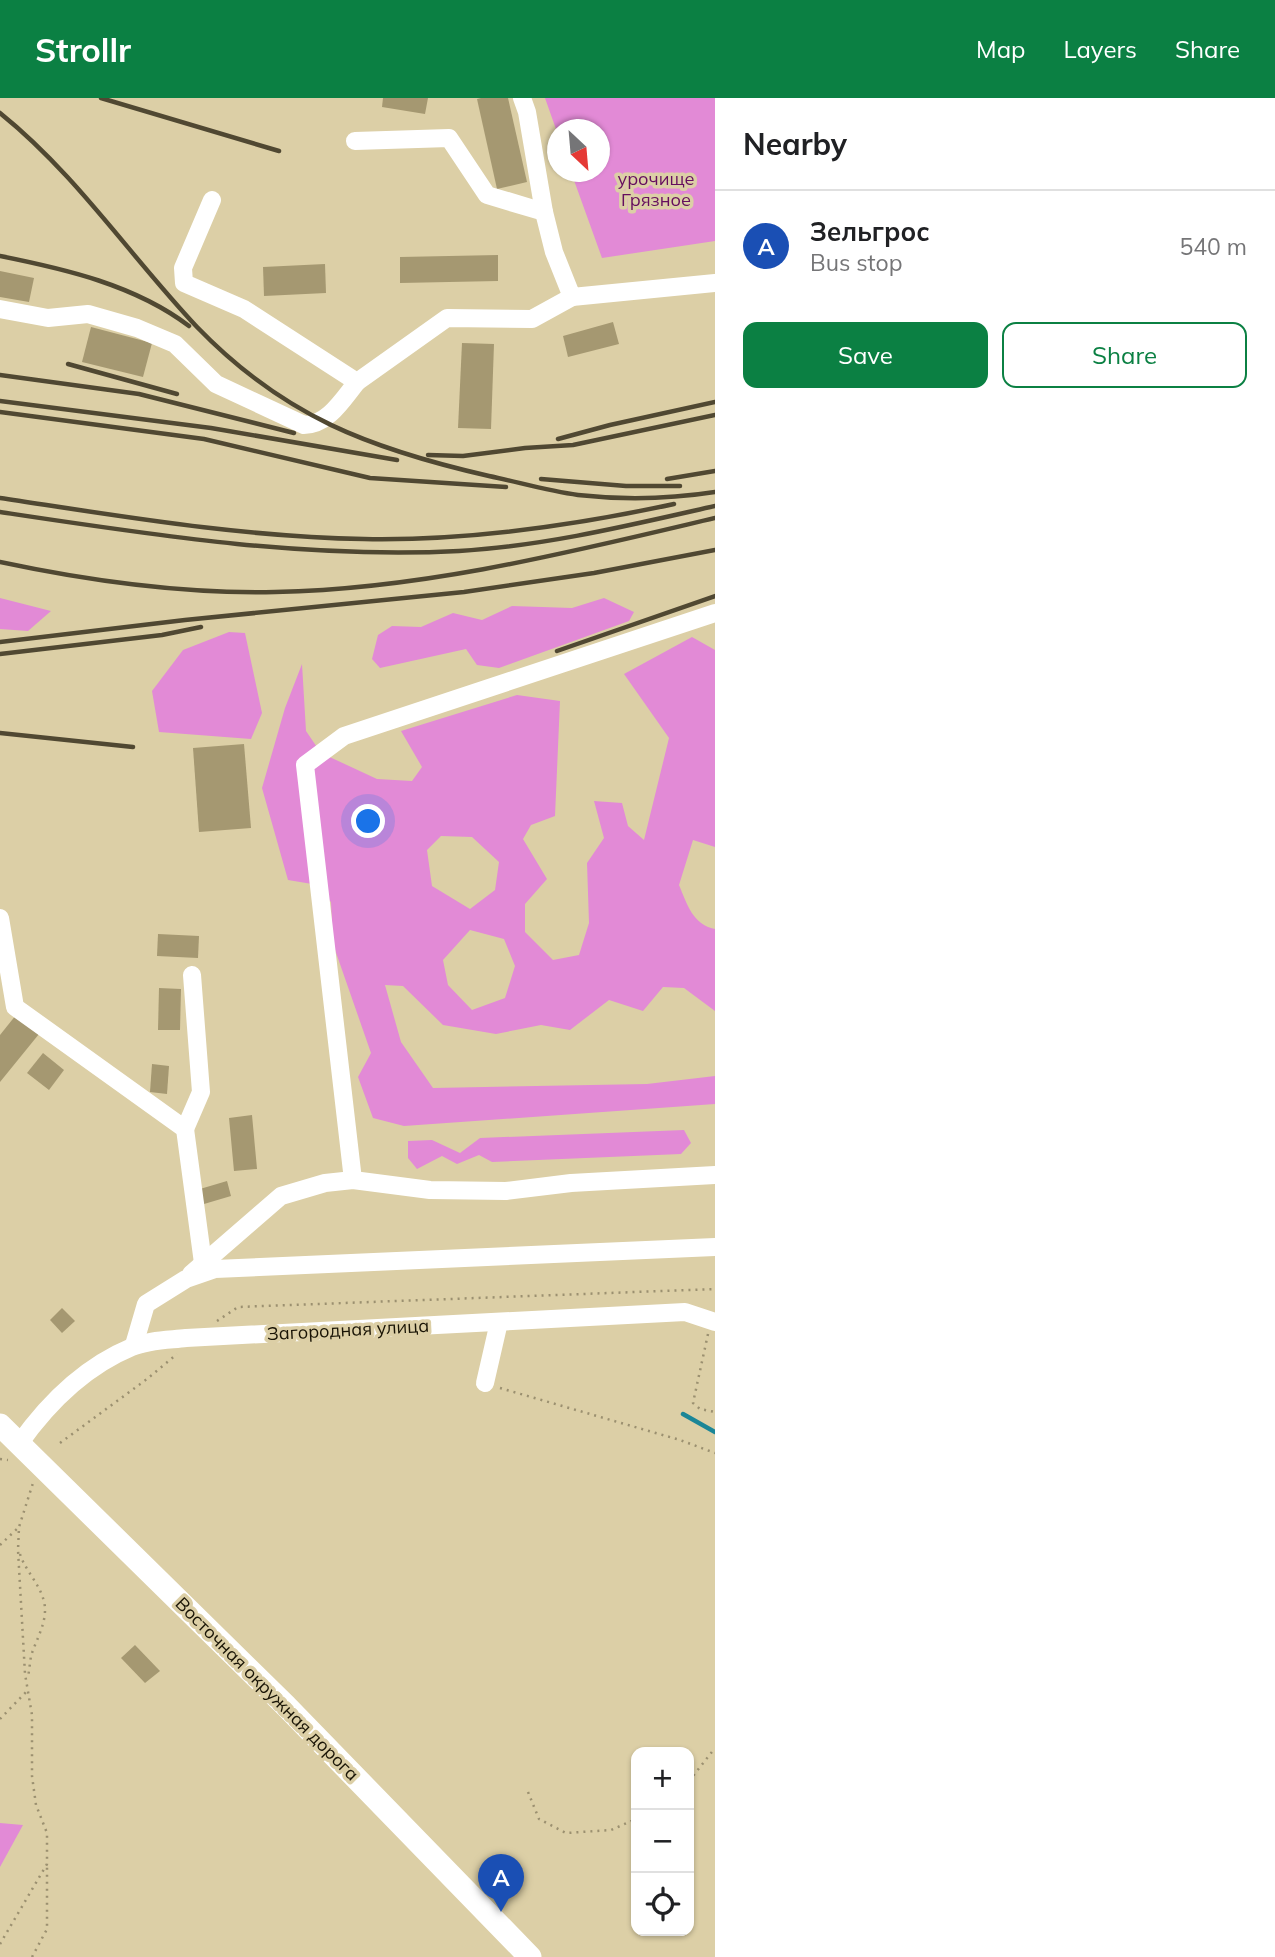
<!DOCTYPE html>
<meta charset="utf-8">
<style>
:root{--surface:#fff;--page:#f6f6f6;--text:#202124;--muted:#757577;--line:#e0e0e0;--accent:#0b8043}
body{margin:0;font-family:Mulish,sans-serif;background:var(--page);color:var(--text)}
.controls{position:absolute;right:21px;bottom:21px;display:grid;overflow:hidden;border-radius:14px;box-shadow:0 2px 5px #0004}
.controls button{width:63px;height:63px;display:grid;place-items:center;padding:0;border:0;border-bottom:2px solid var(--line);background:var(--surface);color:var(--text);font:35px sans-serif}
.compass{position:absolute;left:547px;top:21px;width:63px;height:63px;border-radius:50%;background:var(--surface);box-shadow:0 2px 5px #0004;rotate:154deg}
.you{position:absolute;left:369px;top:724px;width:24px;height:24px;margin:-18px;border:5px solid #fff;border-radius:50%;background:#1a73e8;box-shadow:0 0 0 10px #1a73e833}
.badge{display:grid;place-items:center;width:46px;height:46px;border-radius:50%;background:var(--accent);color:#fff;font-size:23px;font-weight:700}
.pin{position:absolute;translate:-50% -58px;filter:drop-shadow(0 2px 4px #0008)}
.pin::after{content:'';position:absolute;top:37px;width:24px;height:21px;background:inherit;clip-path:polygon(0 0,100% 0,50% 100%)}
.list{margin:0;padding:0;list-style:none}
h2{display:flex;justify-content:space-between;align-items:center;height:91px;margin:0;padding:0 28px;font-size:30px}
h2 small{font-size:23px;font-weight:400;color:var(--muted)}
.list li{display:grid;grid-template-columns:46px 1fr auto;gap:21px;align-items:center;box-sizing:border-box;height:112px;padding:0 28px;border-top:2px solid var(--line)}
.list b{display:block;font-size:26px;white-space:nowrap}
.list p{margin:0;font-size:23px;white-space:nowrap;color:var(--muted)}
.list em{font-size:23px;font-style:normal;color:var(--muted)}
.actions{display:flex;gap:14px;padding:21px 28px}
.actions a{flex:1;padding:16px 0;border:2px solid var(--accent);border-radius:14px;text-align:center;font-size:24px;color:var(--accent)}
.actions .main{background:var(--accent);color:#fff}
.icon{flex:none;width:38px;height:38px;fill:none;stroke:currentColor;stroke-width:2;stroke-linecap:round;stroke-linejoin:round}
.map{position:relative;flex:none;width:715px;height:1859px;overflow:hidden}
header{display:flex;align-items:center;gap:42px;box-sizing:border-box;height:98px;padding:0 35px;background:var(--accent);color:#fff}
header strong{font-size:33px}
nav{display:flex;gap:38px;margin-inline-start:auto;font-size:24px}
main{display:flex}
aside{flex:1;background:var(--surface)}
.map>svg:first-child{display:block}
.green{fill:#e28ad6;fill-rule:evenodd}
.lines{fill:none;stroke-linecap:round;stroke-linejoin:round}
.stream{stroke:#1b8697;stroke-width:4.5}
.building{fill:#a59871}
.path{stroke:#9b9070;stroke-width:2.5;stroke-dasharray:2 5;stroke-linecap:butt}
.minor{stroke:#fff;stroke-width:18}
.major{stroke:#fff;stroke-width:23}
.rail{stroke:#504832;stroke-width:4.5}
.labels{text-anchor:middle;stroke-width:7;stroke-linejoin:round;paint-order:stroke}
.park-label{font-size:18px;fill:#650e5e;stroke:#dccfa6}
.street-label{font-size:18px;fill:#191405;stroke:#dccfa6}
</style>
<header>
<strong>Strollr</strong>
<nav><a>Map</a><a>Layers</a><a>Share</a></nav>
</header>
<main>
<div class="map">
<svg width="715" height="1859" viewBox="0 0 715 1859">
<rect width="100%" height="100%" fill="#dccfa6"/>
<g class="green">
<polygon points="545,0 715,0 715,143 602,160 571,74 600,74 600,32 558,32 557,34"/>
<polygon points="0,500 51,513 28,533 0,531"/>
<polygon points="604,500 634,514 629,523 499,570 477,567 466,551 380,570 372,561 378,537 392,528 421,529 453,515 482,522 512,508 572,510"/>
<polygon points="229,534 245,535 262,615 251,641 159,634 152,593 183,552"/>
<path d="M692 539 715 552V749L693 742 679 787C687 806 693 827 715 831V913L684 890 663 889 643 913 609 902 570 932 541 927 496 936 443 927 403 888 385 887 401 944 433 990 647 986 715 978V1006L404 1028 373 1020 358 979 371 955 333 846 331 804 312 786 288 782 262 690 285 610 302 566 306 633 321 655 377 681 412 683 422 669 401 633 517 597 560 603 555 718 531 727 523 741 547 781 525 806V834L553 862 579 857 589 825 587 765 604 740 594 703 622 705 628 728 644 742 669 640 624 576ZM441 738 472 739 499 764 495 792 470 811 432 788 427 752ZM470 832 504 841 515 868 505 900 472 912 448 887 443 862Z"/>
<polygon points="684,1032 691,1045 681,1056 492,1064 479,1057 457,1066 442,1058 417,1071 408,1060 408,1043 432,1042 460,1055 480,1040"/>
<polygon points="0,1725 23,1727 0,1769"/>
</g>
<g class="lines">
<polyline class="stream" points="683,1316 715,1334"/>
</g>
<g class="building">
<polygon points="383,0 428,0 425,16 382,9"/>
<polygon points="481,0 508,0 527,84 497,91 477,1"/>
<polygon points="498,157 498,183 400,185 400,159"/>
<polygon points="325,166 326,195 264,198 263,169"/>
<polygon points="0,173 34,180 29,204 0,199"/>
<polygon points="613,224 619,246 568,259 563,238"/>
<polygon points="91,229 152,245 143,279 82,264"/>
<polygon points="462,245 494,246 491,331 458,330"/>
<polygon points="244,646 251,730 199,734 193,650"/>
<polygon points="158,836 199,838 198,860 157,858"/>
<polygon points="159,890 181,891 180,932 158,932"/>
<polygon points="16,917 39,936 0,984 0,937"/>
<polygon points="43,955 64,972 49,992 27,975"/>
<polygon points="152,966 169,968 167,996 150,994"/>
<polygon points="252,1017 257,1071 234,1073 229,1020"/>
<polygon points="227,1083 231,1098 204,1106 200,1091"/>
<polygon points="62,1210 75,1223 62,1235 50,1222"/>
<polygon points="135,1547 160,1573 145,1585 121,1560"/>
</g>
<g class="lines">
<g class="path">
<polyline points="217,1223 238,1209 715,1191"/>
<polyline points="708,1236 693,1305 700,1311 715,1314"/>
<polyline points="500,1290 680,1342 715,1355"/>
<polyline points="60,1345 147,1281 177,1256"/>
<polyline points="0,1361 8,1362"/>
<polyline points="0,1447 19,1429"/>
<path d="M20 1456C25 1472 38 1484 43 1500 50 1520 37 1539 31 1558 30 1565 29 1573 28 1580"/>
<polyline points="0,1621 27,1593"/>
<polyline points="689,1683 715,1650"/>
<polyline points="528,1694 539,1721 566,1735 611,1732 636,1721"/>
<polyline points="0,1846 47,1766 47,1735 36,1707 32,1678 32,1617 25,1576 18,1452 19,1429 33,1385"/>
<polyline points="32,1859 47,1831 47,1768"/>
</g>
<g class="minor">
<polyline points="522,0 527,14 544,114 554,154 572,199 715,185"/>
<polyline points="355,43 449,40 487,97 544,114"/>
<polyline points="212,102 183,170 184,185 244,211 357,284 447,220 532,221 572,199"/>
<path d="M0 211 48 220 88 216 137 230 175 246 216 286 304 327C328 327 343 301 357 284"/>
<polyline points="0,820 15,909 185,1031 203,1165"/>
<polyline points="185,1031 201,994 192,877"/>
<polyline points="353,1082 305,667 344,638 715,515"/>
<polyline points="191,1176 281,1098 325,1085 353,1082 430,1092 506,1093 571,1085 715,1077"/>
<polyline points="134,1247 146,1206 186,1181 215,1171 715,1149"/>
<polyline points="485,1285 499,1224"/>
<path d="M19 1346C48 1305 86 1268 132 1249 148 1242 169 1242 186 1240L685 1214 715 1224"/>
</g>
<polyline class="major" points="0,1327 286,1608 530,1859"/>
<g class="rail">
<polyline points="101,0 279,53"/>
<path d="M0 15C76 76 130 158 197 229 284 319 371 351 489 378 518 384 548 393 578 397 623 402 670 401 715 394"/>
<path d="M0 158C65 171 135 187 189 228"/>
<polyline points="68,266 177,296"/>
<polyline points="0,277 139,296 294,335"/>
<polyline points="0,303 211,330 397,362"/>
<polyline points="0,314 204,341 370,380 506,389"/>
<polyline points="558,341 610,327 715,304"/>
<polyline points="428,357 463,358 525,350 573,347 715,317"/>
<polyline points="541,381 626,388 680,388"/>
<polyline points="667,381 715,373"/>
<path d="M0 400C120 418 242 439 364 441 468 443 572 428 674 406"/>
<path d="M0 414C153 437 305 461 459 453 545 448 631 427 715 408"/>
<path d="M0 464C89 483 184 496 275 494 424 491 571 454 715 420"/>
<polyline points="0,544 185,522 464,494 594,475 715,452"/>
<polyline points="557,553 715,498"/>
<polyline points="0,556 162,537 201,529"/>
<polyline points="0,635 133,649"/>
</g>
</g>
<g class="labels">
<g class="park-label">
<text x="656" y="87">урочище<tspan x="656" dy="21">Грязное</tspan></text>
</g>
<g class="street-label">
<text transform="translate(348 1232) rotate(-3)" y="6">Загородная улица</text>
<text transform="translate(267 1591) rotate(45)" y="6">Восточная окружная дорога</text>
</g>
</g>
</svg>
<div class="controls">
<button>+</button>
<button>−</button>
<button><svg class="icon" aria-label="locate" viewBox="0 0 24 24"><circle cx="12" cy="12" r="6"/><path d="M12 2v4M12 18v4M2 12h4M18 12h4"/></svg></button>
</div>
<svg class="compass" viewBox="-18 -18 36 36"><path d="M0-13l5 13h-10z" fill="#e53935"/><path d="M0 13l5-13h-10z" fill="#757577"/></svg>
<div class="you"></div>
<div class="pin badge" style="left:501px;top:1814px;background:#1a4fb4">A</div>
</div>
<aside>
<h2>Nearby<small></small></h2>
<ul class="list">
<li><span class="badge" style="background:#1a4fb4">A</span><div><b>Зельгрос</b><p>Bus stop</p></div><em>540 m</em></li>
</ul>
<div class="actions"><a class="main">Save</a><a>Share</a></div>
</aside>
</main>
